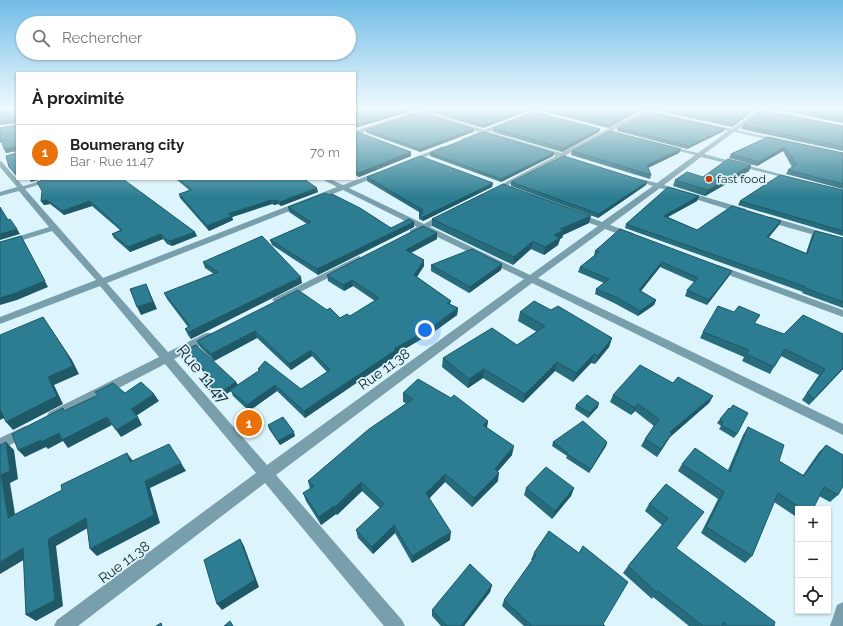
<!DOCTYPE html>
<html lang="fr">
<meta charset="utf-8">
<style>
:root{--surface:#fff;--page:#f2f2f2;--text:#222;--muted:#767676;--line:#e0e0e0;--accent:#c33c04}
body{margin:0;font-family:Raleway,sans-serif;background:var(--page);color:var(--text)}
.controls{position:absolute;right:12px;bottom:12px;display:grid;overflow:hidden;border-radius:0px;box-shadow:0 1px 3px #0004}
.controls button{width:36px;height:36px;display:grid;place-items:center;padding:0;border:0;border-bottom:1px solid var(--line);background:var(--surface);color:var(--text);font:20px sans-serif}
.you{position:absolute;left:425px;top:330px;width:14px;height:14px;margin:-10px;border:3px solid #fff;border-radius:50%;background:#1a73e8;box-shadow:0 0 0 6px #1a73e833}
.badge{display:grid;place-items:center;width:26px;height:26px;border-radius:50%;background:var(--accent);color:#fff;font-size:13px;font-weight:700}
.pin{position:absolute;translate:-50% -50%;border:2px solid #fff;box-shadow:0 1px 4px #0006}
.list{margin:0;padding:0;list-style:none}
h2{display:flex;justify-content:space-between;align-items:center;height:52px;margin:0;padding:0 16px;font-size:17px}
h2 small{font-size:13px;font-weight:400;color:var(--muted)}
.list li{display:grid;grid-template-columns:26px 1fr auto;gap:12px;align-items:center;box-sizing:border-box;height:56px;padding:0 16px;border-top:1px solid var(--line)}
.list b{display:block;font-size:15px;white-space:nowrap}
.list p{margin:0;font-size:13px;white-space:nowrap;color:var(--muted)}
.list em{font-size:13px;font-style:normal;color:var(--muted)}
.icon{flex:none;width:22px;height:22px;fill:none;stroke:currentColor;stroke-width:2;stroke-linecap:round;stroke-linejoin:round}
.map{position:relative;flex:none;width:843px;height:626px;overflow:hidden}
.search{position:absolute;background:var(--surface);box-shadow:0 1px 3px #0004;left:16px;top:16px;width:340px;height:44px;display:flex;align-items:center;gap:10px;box-sizing:border-box;padding:0 14px;border-radius:22px;color:var(--muted);font-size:15px}
.panel{position:absolute;background:var(--surface);box-shadow:0 1px 3px #0004;left:16px;top:72px;width:340px;height:108px;border-radius:0px}
.map>svg:first-child{display:block}
.lines{fill:none;stroke-linecap:round;stroke-linejoin:round}
.minor{fill:#789fab;fill-rule:evenodd}
.wall{fill:#266c7d}
.shaded-wall{fill:#1f5866}
.building{fill:#2c7d91;stroke:#1f5866}
.poi-dot{fill:#c33c04;stroke:#dcf4fc;stroke-width:1.5}
.labels{text-anchor:middle;stroke-width:3.5;stroke-linejoin:round;paint-order:stroke}
.far-poi-label{font-size:12px;fill:#142428;stroke:#dcf4fc;text-anchor:start}
.street-label{font-size:14px;fill:#142428;stroke:#dcf4fc}
.near-street-label{font-size:17px;fill:#142428;stroke:#dcf4fc}
</style>
<div class="map">
<svg width="843" height="626" viewBox="0 0 843 626">
<rect width="100%" height="100%" fill="#dcf4fc"/>
<g class="lines">
<g class="minor">
<path d="M406 109 422 111 484 130 537 109H543L489 132 561 153 642 111 640 110 641 109H652L651 111 732 129 759 109H764L737 130 781 140V142L734 132 704 154 795 178V180L701 157 664 185 746 209V213H740L660 188 610 225 633 233V237H627L605 229 538 278 843 424V435L532 283 276 475 402 620 405 626H384L265 483 78 626H54L57 620 256 473 165 364 57 420 53 421 49 420 47 416 49 412 159 357 100 286 0 324V317L96 280 52 231 0 247V242L49 227 19 191 0 196V192L17 187 0 167V161L2 162 23 186 48 179H58L25 189 103 278 337 187 322 179H330L343 185 378 172 380 173V175L349 188 424 224 440 215H446V219L430 227 530 275 598 226 575 218V214H581L602 222 653 186 632 179V177L657 183 695 155 667 148V146L698 153 728 131 647 113 566 155V157H562L493 193 490 191 491 190 556 156 484 134 466 141H462V139L479 132 419 114 355 135V131L414 112ZM343 190 417 227 410 230V234H416L423 230 524 279 267 465 174 359 214 339 215 336 214 333H206L168 352 107 283Z"/>
<polygon points="443,146 446,148 445,149 412,162 407,161"/>
<polygon points="765,217 771,217 843,238 843,243 765,221"/>
<polygon points="359,256 363,259 362,261 280,302 277,303 272,300 274,298"/>
<polygon points="718,265 843,310 843,317 715,270 714,268 715,266"/>
<polygon points="25,426 30,427 32,431 30,435 0,450 0,438"/>
<polygon points="843,602 843,626 830,626 837,605"/>
</g>
</g>
<g class="wall">
<polygon points="17,109 17,177 12,171 9,167 16,153 16,151 6,153 2,142 0,143 0,128 16,125 16,123 0,125"/>
<polygon points="417,109 525,109 525,112 483,128 422,110"/>
<polygon points="542,109 640,109 639,111 608,128 542,111"/>
<polygon points="653,109 753,109 752,112 732,127 653,110"/>
<polygon points="771,109 843,109 843,123"/>
<polygon points="743,125 843,126 843,151 741,129"/>
<polygon points="493,128 599,132 562,152 493,132"/>
<polygon points="618,128 724,131 687,149 617,131"/>
<polygon points="474,129 473,132 420,152 367,133 366,130"/>
<polygon points="355,131 411,156 359,177 355,175"/>
<polygon points="768,137 843,153 843,189 786,174 788,170 792,167 783,151 757,166 729,158 731,154"/>
<polygon points="681,149 679,153 648,168 651,175 650,179 571,155 572,151"/>
<polygon points="430,153 553,156 501,182 430,156"/>
<polygon points="751,165 749,171 705,196 673,186 675,180 703,177"/>
<polygon points="367,177 493,183 492,187 423,221 419,219 419,212 367,181"/>
<polygon points="47,179 197,236 172,246 167,244 163,239 130,252 114,238 112,234 120,230 92,206 64,215 50,204 44,205 41,201"/>
<polygon points="176,179 304,179 318,192 281,206 278,204 274,205 272,204 232,217 233,220 209,231 180,198 179,194 189,190"/>
<polygon points="511,182 646,185 598,218 511,186"/>
<polygon points="843,190 843,236 738,205 740,201"/>
<polygon points="329,195 391,228 414,222 414,227 318,275 272,245 270,240 307,224 289,212 288,207"/>
<polygon points="699,196 697,201 668,217 697,230 781,221 779,225 768,238 806,253 812,235 815,231 843,238 843,308 802,293 803,292 625,228 626,224"/>
<polygon points="432,219 589,223 563,235 562,238 560,239 558,245 544,255 531,249 513,265 432,226"/>
<polygon points="620,229 729,276 707,305 685,296 687,290 694,282 660,267 641,291 656,300 654,305 638,316 614,303 595,294 596,289 604,283 578,272 580,267 594,256 595,251"/>
<polygon points="437,233 437,239 411,253 424,266 417,277 451,301 450,304 458,308 457,315 435,331 396,354 396,356 305,418 277,391 249,411 233,396 231,391 217,400 203,386 201,382 208,378 189,353 187,349 236,382 238,385 259,371 258,369 301,389 327,372 312,356 291,370 257,338 214,361 200,347 197,341 350,316 375,301 353,286 344,291 328,281 327,275"/>
<polygon points="203,262 302,283 191,339 188,335 185,329 188,327 167,299 164,293 214,274 205,268"/>
<polygon points="502,264 501,270 469,293 431,271 431,265"/>
<polygon points="551,310 612,338 609,347 595,364 591,363 573,382 555,371 523,403 483,378 468,388 442,367 443,358 517,345 537,332 518,321 520,312"/>
<polygon points="734,312 760,315 755,323 843,369 809,405 802,400 819,375 781,356 774,367 770,374 742,361 744,357 700,338 703,332"/>
<polygon points="673,383 713,396 709,403 670,437 657,457 641,446 645,439 654,426 635,411 631,415 610,402 613,395"/>
<polygon points="403,393 488,421 487,428 512,455 498,471 498,481 472,507 445,482 429,498 450,540 412,563 395,533 373,554 358,538 356,530 380,508 362,491 337,515 336,514 321,525 306,501 303,493 310,489 308,481 406,403 403,402"/>
<polygon points="576,405 598,407 588,418 575,409"/>
<polygon points="733,405 737,434 734,438 719,429 721,426 717,423 720,419 730,409"/>
<polygon points="268,425 295,436 280,445 269,429"/>
<polygon points="748,427 779,461 803,475 819,452 826,445 838,495 830,502 819,496 813,509 798,509 798,518 774,502 752,556 745,563 701,533 718,499 678,471 682,464 728,470 743,435"/>
<polygon points="553,442 607,442 606,446 589,473 566,458 567,456 552,446"/>
<polygon points="666,484 676,548 774,626 689,626 653,597 652,599 623,573 628,566 662,525 645,511 649,504"/>
<polygon points="526,488 574,488 571,496 552,519 524,495"/>
<polygon points="549,531 603,624 605,626 524,626 502,606 504,600 533,560 531,560 534,553"/>
<polygon points="492,585 490,592 464,626 441,626 432,616 432,610"/>
</g>
<g class="shaded-wall">
<polygon points="408,109 409,109 409,112 355,128 355,125"/>
<polygon points="525,109 525,112 483,128 483,125"/>
<polygon points="638,109 640,109 639,111 608,128 609,125"/>
<polygon points="753,109 752,112 732,127 733,124"/>
<polygon points="15,119 17,123 0,125 0,122"/>
<polygon points="474,129 473,132 420,152 420,149"/>
<polygon points="600,129 599,132 562,152 563,148"/>
<polygon points="725,129 724,131 687,149 689,146"/>
<polygon points="14,147 17,151 6,153 4,149"/>
<polygon points="785,147 783,151 757,166 759,162"/>
<polygon points="681,149 679,153 645,169 647,165"/>
<polygon points="411,152 411,156 359,177 358,173"/>
<polygon points="554,153 553,156 501,182 501,179"/>
<polygon points="751,165 749,171 705,196 708,190"/>
<polygon points="29,179 42,179 31,182"/>
<polygon points="647,182 646,185 598,218 599,214"/>
<polygon points="493,183 492,187 423,221 423,217"/>
<polygon points="317,188 318,192 281,206 280,202"/>
<polygon points="699,196 697,201 662,220 664,216"/>
<polygon points="47,200 50,204 44,205 41,201"/>
<polygon points="271,200 272,204 232,217 233,220 209,231 207,226 228,214"/>
<polygon points="277,200 278,204 274,205 273,201"/>
<polygon points="90,201 92,206 64,215 62,211"/>
<polygon points="591,216 589,223 563,235 562,238 560,239 558,245 544,255 545,247 554,235 560,229"/>
<polygon points="781,221 779,225 765,242 767,237"/>
<polygon points="414,222 414,227 318,275 317,269"/>
<polygon points="17,229 20,234 0,240 0,234"/>
<polygon points="195,232 197,236 172,246 170,241"/>
<polygon points="437,233 437,239 406,255 406,250"/>
<polygon points="161,234 163,239 130,252 128,247"/>
<polygon points="21,236 48,287 17,300 0,305 0,298"/>
<polygon points="533,241 531,249 513,265 514,257"/>
<polygon points="424,260 424,266 414,281 414,275"/>
<polygon points="662,262 660,267 637,296 639,290"/>
<polygon points="502,264 501,270 469,293 470,287"/>
<polygon points="732,271 729,276 707,305 709,300"/>
<polygon points="301,277 302,283 191,339 189,332"/>
<polygon points="352,280 353,286 344,291 343,285"/>
<polygon points="146,284 157,309 141,315 137,307"/>
<polygon points="656,300 654,305 638,316 640,311"/>
<polygon points="458,308 457,315 435,331 396,354 396,356 305,418 304,411 394,349"/>
<polygon points="43,317 72,360 79,374 54,385 63,404 13,430 6,422 48,377"/>
<polygon points="255,331 257,338 214,361 211,354"/>
<polygon points="612,338 609,347 595,364 598,356"/>
<polygon points="311,350 312,356 291,370 289,364"/>
<polygon points="594,354 591,363 573,382 576,373"/>
<polygon points="557,362 555,371 523,403 525,394"/>
<polygon points="843,368 843,369 809,405 814,399"/>
<polygon points="484,369 483,378 468,388 469,379"/>
<polygon points="236,382 238,386 230,390 231,391 217,400 215,396"/>
<polygon points="275,385 277,391 249,411 247,405"/>
<polygon points="154,394 159,401 136,416 131,409"/>
<polygon points="713,396 709,403 670,437 657,457 670,432"/>
<polygon points="599,403 598,407 588,418 590,413"/>
<polygon points="638,404 635,411 631,415 635,408"/>
<polygon points="0,408 8,416 0,420"/>
<polygon points="107,417 112,425 68,448 63,441 48,449 46,447 25,457 18,450 41,440 59,433"/>
<polygon points="138,417 142,425 121,437 116,430"/>
<polygon points="488,421 486,430 483,425"/>
<polygon points="294,432 295,436 280,445 278,441"/>
<polygon points="6,442 14,450 18,479 10,483 17,526 8,518 1,475"/>
<polygon points="607,442 606,446 589,473 591,469"/>
<polygon points="514,446 512,455 493,477 495,469"/>
<polygon points="127,453 133,461 130,462"/>
<polygon points="181,463 186,471 150,488 160,523 97,556 90,549 145,481"/>
<polygon points="499,473 498,481 472,507 474,498"/>
<polygon points="445,474 445,482 426,502 426,493"/>
<polygon points="361,482 362,491 337,515 335,507"/>
<polygon points="574,488 571,496 552,519 555,511"/>
<polygon points="334,506 336,514 321,525 319,517"/>
<polygon points="86,518 93,525 56,546 63,606 36,621 26,615 48,539"/>
<polygon points="394,525 395,533 373,554 372,547"/>
<polygon points="451,532 450,540 412,563 412,556"/>
<polygon points="240,539 244,546 259,587 222,610 217,604"/>
<polygon points="23,548 32,555 0,574 0,562"/>
<polygon points="492,585 490,592 464,626 461,626"/>
</g>
<g class="building">
<polygon points="0,109 17,109 17,173 15,173 9,167 6,156 16,153 16,148 14,147 4,149 1,138 0,138 0,128 16,125 17,120 15,119 0,122"/>
<polygon points="355,109 408,109 355,125"/>
<polygon points="431,109 524,109 483,125"/>
<polygon points="546,109 638,109 609,125"/>
<polygon points="665,109 753,109 733,124"/>
<polygon points="790,109 843,109 843,120"/>
<polygon points="762,110 843,126 843,147 743,125"/>
<polygon points="419,112 474,129 420,149 366,130"/>
<polygon points="535,112 600,129 563,148 493,128"/>
<polygon points="648,112 725,129 689,146 618,128"/>
<polygon points="355,131 411,152 358,173 355,171"/>
<polygon points="610,131 681,149 647,165 651,175 572,151"/>
<polygon points="483,132 554,153 501,179 430,153"/>
<polygon points="768,137 843,153 843,184 788,170 796,164 785,147 759,162 731,154"/>
<polygon points="420,156 493,183 423,217 419,215 423,213 419,211 423,210 367,177"/>
<polygon points="564,156 647,182 599,214 511,182"/>
<polygon points="728,159 751,165 708,190 675,180 687,172 703,177"/>
<polygon points="780,175 843,190 843,231 740,201"/>
<polygon points="47,179 123,179 195,232 170,241 165,239 161,234 128,247 112,234 122,230 90,201 62,211 47,200 41,201 42,191 37,182"/>
<polygon points="179,179 304,179 317,188 280,202 277,200 273,201 271,200 228,214 232,216 207,226 179,194 192,190"/>
<polygon points="503,184 591,216 560,229 564,230 554,235 560,238 545,247 533,241 514,257 432,219"/>
<polygon points="668,187 699,196 664,216 697,230 732,206 781,221 767,237 807,254 815,231 843,238 843,302 805,288 806,287 626,224"/>
<polygon points="325,193 329,195 332,194 360,208 391,228 409,219 414,222 317,269 270,240 311,222 288,207"/>
<polygon points="0,207 8,220 10,219 17,229 0,234"/>
<polygon points="423,226 437,233 406,250 424,260 414,275 451,301 447,303 458,308 435,325 394,349 396,350 304,411 275,385 247,405 230,390 260,370 258,369 265,361 301,389 330,370 311,350 289,364 255,331 211,354 197,341 298,290 327,310 330,308 340,318 347,314 350,316 379,298 352,280 343,285 327,275"/>
<polygon points="620,229 732,271 709,300 687,290 698,278 662,262 639,290 656,300 640,311 616,297 596,289 609,279 580,267 599,252 595,251"/>
<polygon points="21,236 45,281 13,294 0,298 0,242"/>
<polygon points="262,236 301,277 189,332 185,329 190,326 164,293 218,272 203,262"/>
<polygon points="472,249 502,264 470,287 431,265"/>
<polygon points="146,284 153,302 137,307 130,289"/>
<polygon points="534,301 551,310 558,306 612,338 598,356 594,354 576,373 557,362 525,394 484,369 469,379 443,358 492,328 517,345 545,326 520,312"/>
<polygon points="718,306 734,312 739,306 760,315 754,323 784,334 803,315 843,334 843,368 814,399 807,393 825,369 785,349 774,367 746,354 749,350 703,332"/>
<polygon points="43,317 66,352 73,366 48,377 57,396 6,422 0,409 0,335"/>
<polygon points="196,345 236,382 215,396 201,382 209,377 187,349"/>
<polygon points="640,365 673,383 678,377 713,396 670,432 672,433 661,449 645,439 659,419 638,404 635,408 613,395"/>
<polygon points="418,379 451,398 454,395 488,421 483,425 514,446 495,469 499,473 474,498 445,474 426,493 451,532 412,556 394,525 372,547 356,530 384,504 361,482 335,507 334,506 319,517 303,493 314,486 308,481 369,429 413,399 403,393"/>
<polygon points="141,382 154,394 131,409 138,417 116,430 107,417 62,440 59,433 41,442 41,440 18,450 12,434 63,408 64,411 98,395 95,392 113,383 125,393"/>
<polygon points="587,395 599,403 590,413 576,405"/>
<polygon points="733,405 748,413 737,434 721,425 723,422 720,419 729,408 730,409"/>
<polygon points="283,417 294,432 278,441 268,425"/>
<polygon points="583,421 607,442 591,469 567,454 568,453 553,442"/>
<polygon points="748,427 784,445 779,461 804,476 826,445 843,455 843,486 838,495 824,487 813,509 802,509 778,493 752,556 706,527 724,492 682,464 695,448 730,472"/>
<polygon points="6,442 10,471 1,475 8,518 62,490 61,485 127,453 130,462 169,444 181,463 145,481 154,515 90,549 86,518 48,539 55,600 26,615 23,548 0,562 0,445"/>
<polygon points="546,467 574,488 555,511 526,488"/>
<polygon points="666,484 704,512 676,548 775,622 774,626 728,626 723,622 722,626 703,626 658,591 657,593 628,566 668,518 649,504"/>
<polygon points="549,531 579,553 583,546 628,582 603,624 605,626 532,626 504,600 536,555 534,553"/>
<polygon points="240,539 255,580 217,604 204,560"/>
<polygon points="470,564 492,585 461,626 447,626 432,610"/>
<polygon points="230,621 233,626 224,626"/>
<polygon points="161,623 162,626 156,626"/>
</g>
<linearGradient id="sky" x2="0" y2="1"><stop stop-color="#72bce6"/><stop offset="0.55" stop-color="#effafe"/><stop offset="1" stop-color="#effafe" stop-opacity="0"/></linearGradient>
<rect width="843" height="197" fill="url(#sky)"/>
<circle class="poi-dot" cx="709" cy="179" r="4"/>
<g class="labels">
<g class="far-poi-label">
<text x="717" y="183">fast food</text>
</g>
<g class="street-label">
<text transform="translate(384 369) rotate(-36)" y="5">Rue 11.38</text>
<text transform="translate(124 562) rotate(-37)" y="5">Rue 11.38</text>
</g>
<g class="near-street-label">
<text transform="translate(203 374) rotate(50)" y="6">Rue 11.47</text>
</g>
</g>
</svg>
<div class="controls">
<button>+</button>
<button>−</button>
<button><svg class="icon" aria-label="locate" viewBox="0 0 24 24"><circle cx="12" cy="12" r="6"/><path d="M12 2v4M12 18v4M2 12h4M18 12h4"/></svg></button>
</div>
<div class="you"></div>
<div class="pin badge" style="left:249px;top:423px;background:#e8710a">1</div>
<div class="search"><svg class="icon" aria-label="search" viewBox="0 0 24 24"><circle cx="10" cy="10" r="6"/><path d="M15 15l6 6"/></svg>Rechercher</div>
<section class="panel">
<h2>À proximité<small></small></h2>
<ul class="list">
<li><span class="badge" style="background:#e8710a">1</span><div><b>Boumerang city</b><p>Bar · Rue 11.47</p></div><em>70 m</em></li>
</ul>
</section>
</div>
